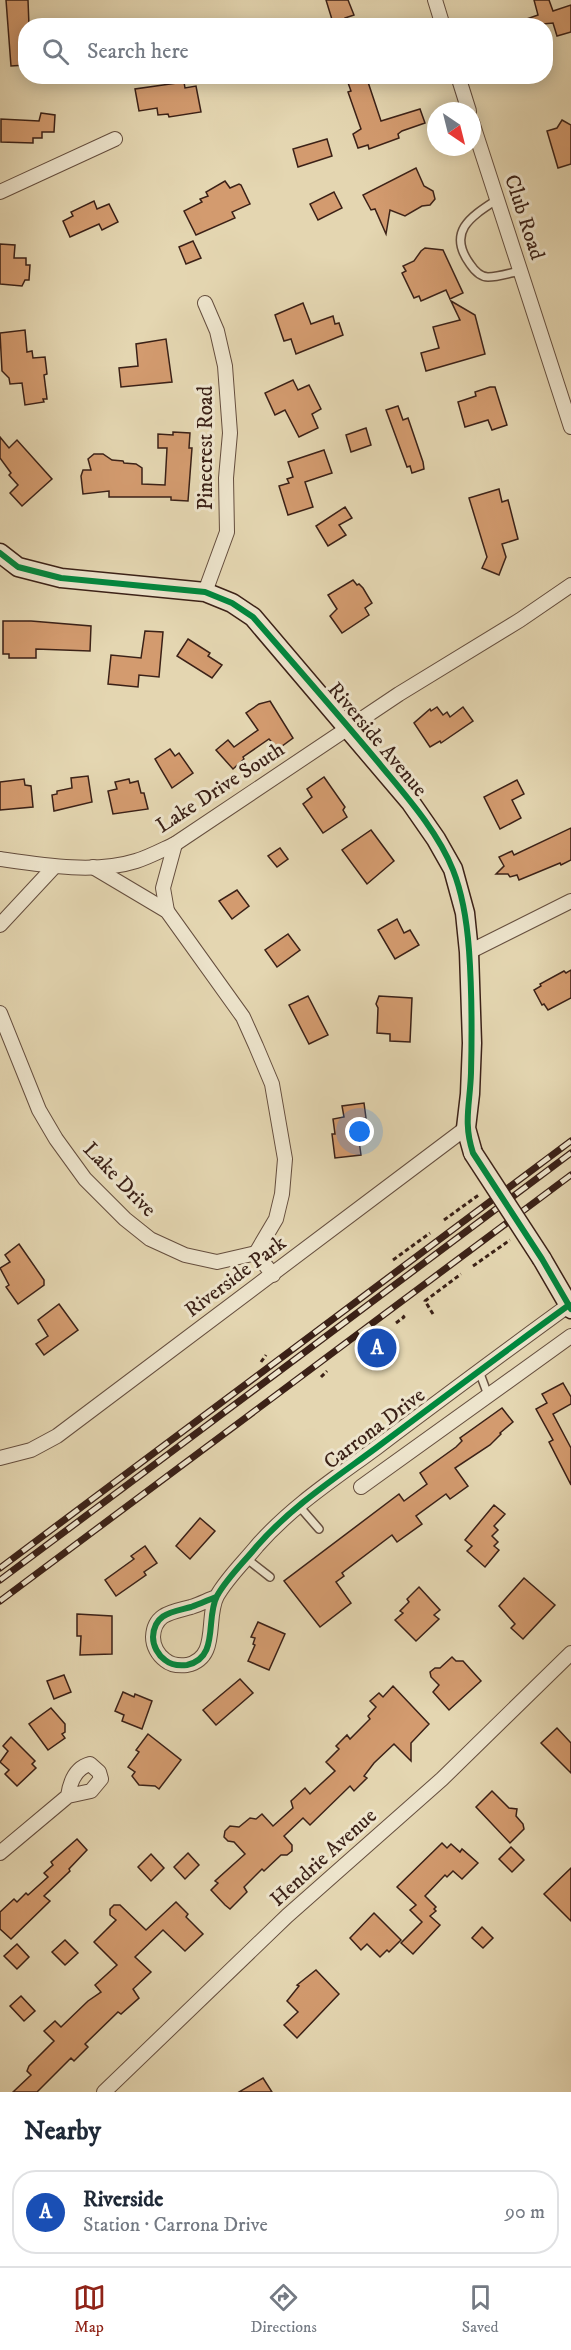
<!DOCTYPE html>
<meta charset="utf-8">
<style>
:root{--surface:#fff;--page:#f6f6f7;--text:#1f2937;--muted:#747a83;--line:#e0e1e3;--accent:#8f2418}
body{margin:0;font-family:"IM FELL DW Pica",serif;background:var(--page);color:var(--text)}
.compass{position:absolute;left:427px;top:102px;width:54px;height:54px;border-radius:50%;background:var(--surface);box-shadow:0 3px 15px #0003;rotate:145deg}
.you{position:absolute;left:360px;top:1132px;width:21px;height:21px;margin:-15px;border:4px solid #fff;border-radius:50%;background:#1a73e8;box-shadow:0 0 0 9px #1a73e833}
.badge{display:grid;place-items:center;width:39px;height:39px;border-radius:50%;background:var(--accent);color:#fff;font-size:20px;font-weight:700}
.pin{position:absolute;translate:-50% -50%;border:3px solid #fff;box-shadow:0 2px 6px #0006}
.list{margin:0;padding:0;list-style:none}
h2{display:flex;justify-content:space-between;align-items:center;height:78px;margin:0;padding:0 24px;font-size:26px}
h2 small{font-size:20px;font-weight:400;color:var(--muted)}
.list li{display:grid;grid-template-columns:39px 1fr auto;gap:18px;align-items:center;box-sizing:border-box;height:84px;margin:0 12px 12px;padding:0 12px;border:2px solid var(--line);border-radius:24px}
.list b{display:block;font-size:22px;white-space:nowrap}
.list p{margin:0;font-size:20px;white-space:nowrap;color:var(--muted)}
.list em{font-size:20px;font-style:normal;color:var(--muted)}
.icon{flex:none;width:33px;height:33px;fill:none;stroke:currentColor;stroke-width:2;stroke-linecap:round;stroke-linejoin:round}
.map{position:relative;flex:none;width:571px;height:2092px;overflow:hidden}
.search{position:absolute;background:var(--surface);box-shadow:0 3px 15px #0003;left:18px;right:18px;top:18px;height:66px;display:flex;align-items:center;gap:15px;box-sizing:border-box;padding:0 21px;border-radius:24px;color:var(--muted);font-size:22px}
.sheet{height:174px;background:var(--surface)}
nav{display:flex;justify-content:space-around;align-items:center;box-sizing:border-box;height:84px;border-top:2px solid var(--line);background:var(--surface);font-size:16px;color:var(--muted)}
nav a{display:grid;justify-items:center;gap:3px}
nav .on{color:var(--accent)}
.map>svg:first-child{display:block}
.building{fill:#d39b6f;stroke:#3b2117;stroke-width:1.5}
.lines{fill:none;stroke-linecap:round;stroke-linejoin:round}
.lane-casing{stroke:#654e3e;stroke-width:10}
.street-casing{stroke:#654e3e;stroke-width:16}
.secondary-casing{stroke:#3b2117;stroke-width:21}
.path{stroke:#3b2117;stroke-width:3;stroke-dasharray:4.5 3;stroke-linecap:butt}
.lane{stroke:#ede4cc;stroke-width:7}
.street{stroke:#ede4cc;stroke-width:14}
.secondary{stroke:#ede4cc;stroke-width:18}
.rail-casing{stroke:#3b2117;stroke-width:7}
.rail{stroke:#ede4cc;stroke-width:4.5;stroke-dasharray:14;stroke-linecap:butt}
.secondary-bridge-casing{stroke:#3b2117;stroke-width:21;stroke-linecap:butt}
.secondary-bridge{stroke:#ede4cc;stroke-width:18}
.cycleway-casing{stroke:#ede4cc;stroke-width:10}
.cycleway{stroke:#00873e;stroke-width:6}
.labels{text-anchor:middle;stroke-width:6;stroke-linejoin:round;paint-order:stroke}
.street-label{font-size:21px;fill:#3b2117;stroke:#ede4cc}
</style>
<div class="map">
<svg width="571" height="2092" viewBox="0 0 571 2092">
<rect width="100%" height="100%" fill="#e4d6b1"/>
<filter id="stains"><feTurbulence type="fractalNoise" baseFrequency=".00333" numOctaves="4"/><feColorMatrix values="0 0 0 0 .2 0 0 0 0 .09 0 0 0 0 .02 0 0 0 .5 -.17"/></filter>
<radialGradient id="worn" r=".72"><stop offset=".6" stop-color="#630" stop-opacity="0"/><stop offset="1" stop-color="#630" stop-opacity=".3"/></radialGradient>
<g class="building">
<polygon points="6,0 28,0 29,26 26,26 26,65 11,66"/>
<polygon points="326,0 348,0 354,15 345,18 347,26 334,26"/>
<polygon points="534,0 549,0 553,11 571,5 571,32 557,36 553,23 522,26 521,21 538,15"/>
<polygon points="357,76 366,76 381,121 420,109 425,123 402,131 398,134 399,138 369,149 368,145 358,148 353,134 361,129 348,92 351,91 347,80"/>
<polygon points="184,82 185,88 196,86 201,112 169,117 168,114 158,115 157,108 139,111 135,89"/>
<polygon points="41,113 55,115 54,132 42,132 42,138 33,138 33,143 1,142 1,119 39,121"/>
<polygon points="562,120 571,125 571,164 558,168 547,131 557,128"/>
<polygon points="327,139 332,156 298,167 293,149"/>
<polygon points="416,168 424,186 433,191 435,199 430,205 422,206 405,216 390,210 386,234 375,209 371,210 363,195"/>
<polygon points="225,181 230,188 239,184 241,185 250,204 232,212 235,218 196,235 184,211 202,202 200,199 208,196 206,192"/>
<polygon points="334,192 342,208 318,220 310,204"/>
<polygon points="94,201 97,209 109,204 118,222 102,230 99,224 70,237 63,221 73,216 71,212"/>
<polygon points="193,241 201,258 186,264 179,247"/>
<polygon points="0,244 15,245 14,258 26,258 26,265 30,265 29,280 25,280 22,286 0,284"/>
<polygon points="425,248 443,250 463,293 450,299 446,290 421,301 419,296 414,298 402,273 406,271 403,266 414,261 421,251"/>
<polygon points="451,301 475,315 485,354 426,371 421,353 439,348 433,327 460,320"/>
<polygon points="303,303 311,324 333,316 335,324 339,323 343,335 296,354 291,339 284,341 275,315"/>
<polygon points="25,330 27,352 32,351 33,358 45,357 47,374 44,375 47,399 43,399 44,402 25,405 22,383 10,384 9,378 2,371 0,333"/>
<polygon points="166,339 172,382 121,387 119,368 138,366 136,344"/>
<polygon points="293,380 298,390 309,385 321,409 312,414 318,428 299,437 285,410 275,415 265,393"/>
<polygon points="490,387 495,387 507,425 492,430 488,420 465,427 458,402 476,396 475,392"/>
<polygon points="398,406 403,420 408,418 423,462 424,469 412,473 410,466 407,467 386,410"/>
<polygon points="366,428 371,445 351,452 346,435"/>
<polygon points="173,432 190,433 189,448 192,448 188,501 171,500 171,497 109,497 109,491 83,494 81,476 83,470 91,470 88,459 94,454 103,454 112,460 123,461 124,463 136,464 142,468 142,484 165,485 167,448 158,448 158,434 173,435"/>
<polygon points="0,437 9,448 17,440 52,479 22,506 10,493 18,485 9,475 11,473 0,458"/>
<polygon points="324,450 332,473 305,482 313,507 288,515 279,486 289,483 287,479 293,477 288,462"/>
<polygon points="499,489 502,502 508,500 518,539 502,544 506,557 499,575 482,568 487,557 469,498"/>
<polygon points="345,507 352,518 339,525 346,535 328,546 316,526"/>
<polygon points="353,580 357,585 359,584 363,588 372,603 365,608 369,615 342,633 330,616 337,609 328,595"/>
<polygon points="3,621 31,621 91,626 90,651 36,649 36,658 9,658 9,654 3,654"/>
<polygon points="145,631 163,632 159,677 139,675 138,687 108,684 111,655 141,658"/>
<polygon points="188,639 210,653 208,656 222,665 212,678 177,656"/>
<polygon points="270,701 293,738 278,749 269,739 243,757 244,759 233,769 216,750 228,740 234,747 258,730 246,713 259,704"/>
<polygon points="437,707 443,715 447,712 450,717 463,707 473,721 441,743 440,741 430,747 414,723 430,709 431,711"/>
<polygon points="170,749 175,756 179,753 193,773 172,788 155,759"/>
<polygon points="88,776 92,802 54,811 52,795 57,794 57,791 72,788 71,778"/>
<polygon points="324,777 345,807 343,810 347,817 323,833 303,804 312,797 307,789"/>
<polygon points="24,779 25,785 31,786 33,807 0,810 0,782"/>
<polygon points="129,779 130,783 138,781 141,793 144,793 148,809 113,814 108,791 117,789 115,782"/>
<polygon points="517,780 524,794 512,800 521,818 500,829 484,797"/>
<polygon points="571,828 571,860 561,865 560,863 519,880 517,875 510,877 508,874 496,874 504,866 499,857 512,851 514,855"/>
<polygon points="371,830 394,861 367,884 342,850"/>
<polygon points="280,848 288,859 277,867 268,856"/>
<polygon points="237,890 249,906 232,919 219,901"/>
<polygon points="397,919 404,933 410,930 419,945 395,959 378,930"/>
<polygon points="288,934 300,950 277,967 265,950"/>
<polygon points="571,970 571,998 548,1010 544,1004 542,1005 534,990 541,986 540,984 564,971 566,973"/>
<polygon points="308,996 328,1035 309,1044 289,1005"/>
<polygon points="379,996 412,998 410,1042 390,1041 390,1034 377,1033 378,1008 376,1004"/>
<polygon points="364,1103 366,1118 356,1119 361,1155 335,1158 332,1134 335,1134 333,1119 344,1117 342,1106"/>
<polygon points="19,1244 44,1280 44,1285 18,1304 6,1287 9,1285 0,1268 10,1262 5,1255"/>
<polygon points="59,1304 78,1330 44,1355 36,1344 48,1336 38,1320"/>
<polygon points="384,1332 394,1346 371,1364 361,1349"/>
<polygon points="563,1383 571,1397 571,1404 553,1414 571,1448 571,1485 549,1442 553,1440 536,1409 547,1403 542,1394"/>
<polygon points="502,1408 513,1422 500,1433 501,1434 490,1445 455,1468 468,1486 450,1499 446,1494 416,1516 422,1524 397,1542 392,1535 342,1573 344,1576 336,1582 351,1603 320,1627 284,1581 399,1494 404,1501 427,1484 420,1473 456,1447 462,1441 460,1438"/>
<polygon points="494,1505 505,1514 494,1526 498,1530 492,1536 498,1542 494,1546 499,1550 485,1567 467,1551 472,1546 465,1540"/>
<polygon points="200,1518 215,1531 190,1559 176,1546"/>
<polygon points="145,1546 157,1563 144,1572 146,1575 116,1596 105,1580 134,1559 131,1556"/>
<polygon points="524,1578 555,1605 523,1639 511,1628 515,1624 499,1606"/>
<polygon points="419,1587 440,1610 434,1615 439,1619 416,1641 395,1620 403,1613 400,1611 409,1602 407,1599"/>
<polygon points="77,1614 112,1616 112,1654 80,1655 81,1636 77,1636"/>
<polygon points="258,1622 285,1634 269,1670 248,1661 255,1645 253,1644 255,1638 251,1637"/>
<polygon points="452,1657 456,1661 463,1661 481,1681 449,1710 433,1692 439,1685 431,1677 430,1672 435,1668 440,1668"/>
<polygon points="64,1675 71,1692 54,1699 47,1681"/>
<polygon points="240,1679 253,1693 216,1725 203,1710"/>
<polygon points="393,1686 429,1724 411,1743 411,1761 394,1744 374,1763 364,1776 367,1778 354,1791 350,1786 310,1825 303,1818 284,1836 292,1845 292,1851 287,1855 281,1855 264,1871 262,1869 244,1887 247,1892 230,1909 225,1905 211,1890 218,1883 215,1881 245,1854 234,1842 228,1841 224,1837 225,1831 230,1826 239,1827 250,1818 256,1819 262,1814 273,1826 293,1808 291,1801 305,1788 310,1794 335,1771 326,1762 339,1749 336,1746 347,1735 350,1739 370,1719 368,1716 376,1707 370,1701 379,1693 383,1697"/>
<polygon points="123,1692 134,1697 135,1694 152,1701 142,1729 122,1721 124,1715 115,1711"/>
<polygon points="51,1708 65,1724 65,1732 62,1734 65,1738 48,1750 29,1724"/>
<polygon points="557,1728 571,1743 571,1773 541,1743"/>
<polygon points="148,1734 181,1760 159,1789 155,1786 139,1785 132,1776 135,1772 128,1767 139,1752 136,1750"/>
<polygon points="11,1737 35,1761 32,1764 36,1768 17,1786 5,1774 9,1770 0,1762 8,1751 3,1746"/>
<polygon points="492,1791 509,1808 517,1809 516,1816 523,1824 524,1829 510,1843 476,1807"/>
<polygon points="77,1839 87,1850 69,1869 70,1871 44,1896 50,1901 11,1939 0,1929 0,1912 14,1899 17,1902 26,1893 28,1895 48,1877 44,1873 53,1865 51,1862"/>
<polygon points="442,1843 447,1848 451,1844 460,1852 462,1849 478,1863 462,1879 453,1871 447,1877 445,1875 425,1896 436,1907 434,1909 436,1911 430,1916 440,1925 413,1954 401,1943 422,1922 410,1910 416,1905 397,1887"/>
<polygon points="511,1847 524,1860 512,1872 499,1859"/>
<polygon points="188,1853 199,1865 185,1879 174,1867"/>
<polygon points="151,1854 164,1868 151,1881 138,1867"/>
<polygon points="571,1868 571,1921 544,1894"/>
<polygon points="176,1902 188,1914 186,1917 203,1934 185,1951 163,1930 135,1957 151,1972 133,1989 139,1998 121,2014 118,2012 85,2044 88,2047 74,2061 71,2058 37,2092 13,2092 31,2075 27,2071 29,2066 54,2041 44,2031 55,2021 61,2027 88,2001 101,1992 95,1985 117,1965 94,1942 116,1920 110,1915 110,1909 114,1905 120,1905 146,1930"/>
<polygon points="374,1913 401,1940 389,1952 387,1950 380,1957 367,1944 361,1950 350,1938"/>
<polygon points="482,1927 493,1938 483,1948 472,1938"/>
<polygon points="65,1940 78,1953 65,1965 52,1952"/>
<polygon points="17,1944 29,1957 17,1969 4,1956"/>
<polygon points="316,1970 339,1994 297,2038 284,2025 298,2012 287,2001 299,1986 297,1985"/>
<polygon points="21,1996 35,2011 24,2021 10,2006"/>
<polygon points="263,2078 272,2092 239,2092"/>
</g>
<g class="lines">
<g class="lane-casing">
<g id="lane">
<path d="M498 199C472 216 446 231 470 264 474 270 480 277 488 277 498 277 510 273 520 271"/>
<polyline points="479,1371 488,1395"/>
<polyline points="299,1506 319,1529"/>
<polyline points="247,1559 270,1577"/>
</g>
</g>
<g class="street-casing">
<g id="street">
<polyline points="435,0 443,26"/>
<polyline points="458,76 469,111"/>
<polyline points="472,122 571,427"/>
<polyline points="0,192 115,139"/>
<polyline points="205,303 217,331 225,366 230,433 226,478 227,532 205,592"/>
<path d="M0 859C41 865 95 874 136 861 149 857 162 850 175 844L399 694 520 620 571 585"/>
<polyline points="93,867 167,911 243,1017 256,1046 272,1084 285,1159 282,1194 276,1219 256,1253"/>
<polyline points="167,911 163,888 175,844"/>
<polyline points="0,925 54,867"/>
<polyline points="469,952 571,901"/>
<polyline points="0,1013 39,1110 56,1139 85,1179 125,1219 150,1239 185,1255 217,1262 256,1253 273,1275"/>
<polyline points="0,1458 31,1450 57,1436 466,1128"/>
<polyline points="361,1487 571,1336"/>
<path d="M216 1597C208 1600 200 1604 191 1607 173 1612 154 1613 153 1637 153 1646 158 1655 165 1660 171 1665 179 1666 187 1665 220 1658 205 1618 217 1596 227 1578 244 1562 257 1546 291 1507 334 1479 376 1448 440 1400 504 1352 569 1305"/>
<path d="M0 1853 68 1796 91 1791 101 1779 99 1772 90 1764C75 1768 70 1782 68 1796"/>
<polyline points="104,2092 287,1916 442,1779 571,1653"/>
</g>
</g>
<g class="secondary-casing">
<g id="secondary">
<polyline points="0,553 18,567 61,578 205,592 232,603 253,617 411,803 436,839 453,869 465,913 469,952 472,1043 470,1094 466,1128 473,1153"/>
<polyline points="542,1259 571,1309"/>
</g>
</g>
<g class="path">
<polyline points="444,1220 480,1194"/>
<polyline points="393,1260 430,1233"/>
<polyline points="473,1266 510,1240"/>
<polyline points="433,1314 425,1301 461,1274"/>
<polyline points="396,1323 404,1317 402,1315"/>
<polyline points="261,1362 266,1355"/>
<polyline points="321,1377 327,1371"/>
</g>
<use href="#lane" class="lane"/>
<use href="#street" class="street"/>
<use href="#secondary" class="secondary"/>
<g class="rail-casing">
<g id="rail">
<polyline points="0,1568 571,1141"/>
<polyline points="0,1580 571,1153"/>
<polyline points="0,1601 571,1175"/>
</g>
</g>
<use href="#rail" class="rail"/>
<g class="secondary-bridge-casing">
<polyline id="secondary-bridge" points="473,1153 542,1259"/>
</g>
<use href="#secondary-bridge" class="secondary-bridge"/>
<g class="cycleway-casing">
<g id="cycleway">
<path d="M0 553 18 567 61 578 205 592 232 603 253 617C295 665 337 713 378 762 405 795 437 830 453 870 463 895 467 923 469 950 472 991 472 1032 471 1073 470 1104 463 1123 473 1153L542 1259 571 1309"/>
<path d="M216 1597C208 1600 200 1604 191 1607 173 1612 154 1613 153 1637 153 1646 158 1655 165 1660 171 1665 179 1666 187 1665 220 1658 205 1618 217 1596 227 1578 244 1562 257 1546 291 1507 334 1479 376 1448 440 1400 504 1352 569 1305"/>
</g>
</g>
<use href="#cycleway" class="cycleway"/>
</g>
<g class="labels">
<g class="street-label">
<text transform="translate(525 217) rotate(72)" y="7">Club Road</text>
<text transform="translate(205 448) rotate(-90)" y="7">Pinecrest Road</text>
<text transform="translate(378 739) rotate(50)" y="7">Riverside Avenue</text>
<text transform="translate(220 787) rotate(-33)" y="7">Lake Drive South</text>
<text transform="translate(120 1179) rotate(46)" y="7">Lake Drive</text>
<text transform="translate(235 1276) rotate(-37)" y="7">Riverside Park</text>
<text transform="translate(374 1428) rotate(-37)" y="7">Carrona Drive</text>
<text transform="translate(323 1857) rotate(-42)" y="7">Hendrie Avenue</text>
</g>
</g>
<rect width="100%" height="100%" filter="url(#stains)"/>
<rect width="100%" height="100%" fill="url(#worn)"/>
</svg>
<svg class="compass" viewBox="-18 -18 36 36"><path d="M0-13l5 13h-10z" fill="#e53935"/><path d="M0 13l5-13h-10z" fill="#747a83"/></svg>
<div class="you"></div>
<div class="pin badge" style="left:377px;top:1348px;background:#1a4fb4">A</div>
<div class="search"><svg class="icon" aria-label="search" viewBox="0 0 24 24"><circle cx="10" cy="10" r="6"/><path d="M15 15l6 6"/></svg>Search here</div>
</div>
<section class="sheet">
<h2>Nearby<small></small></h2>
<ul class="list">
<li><span class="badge" style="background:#1a4fb4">A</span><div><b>Riverside</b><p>Station · Carrona Drive</p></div><em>90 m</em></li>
</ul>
</section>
<nav>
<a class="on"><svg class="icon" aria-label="map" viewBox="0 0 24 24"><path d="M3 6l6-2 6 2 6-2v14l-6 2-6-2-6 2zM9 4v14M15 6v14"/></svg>Map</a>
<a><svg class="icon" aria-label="directions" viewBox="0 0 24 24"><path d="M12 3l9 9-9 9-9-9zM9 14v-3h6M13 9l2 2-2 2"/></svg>Directions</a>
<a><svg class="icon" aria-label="saved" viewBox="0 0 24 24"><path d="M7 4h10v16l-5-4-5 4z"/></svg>Saved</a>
</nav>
